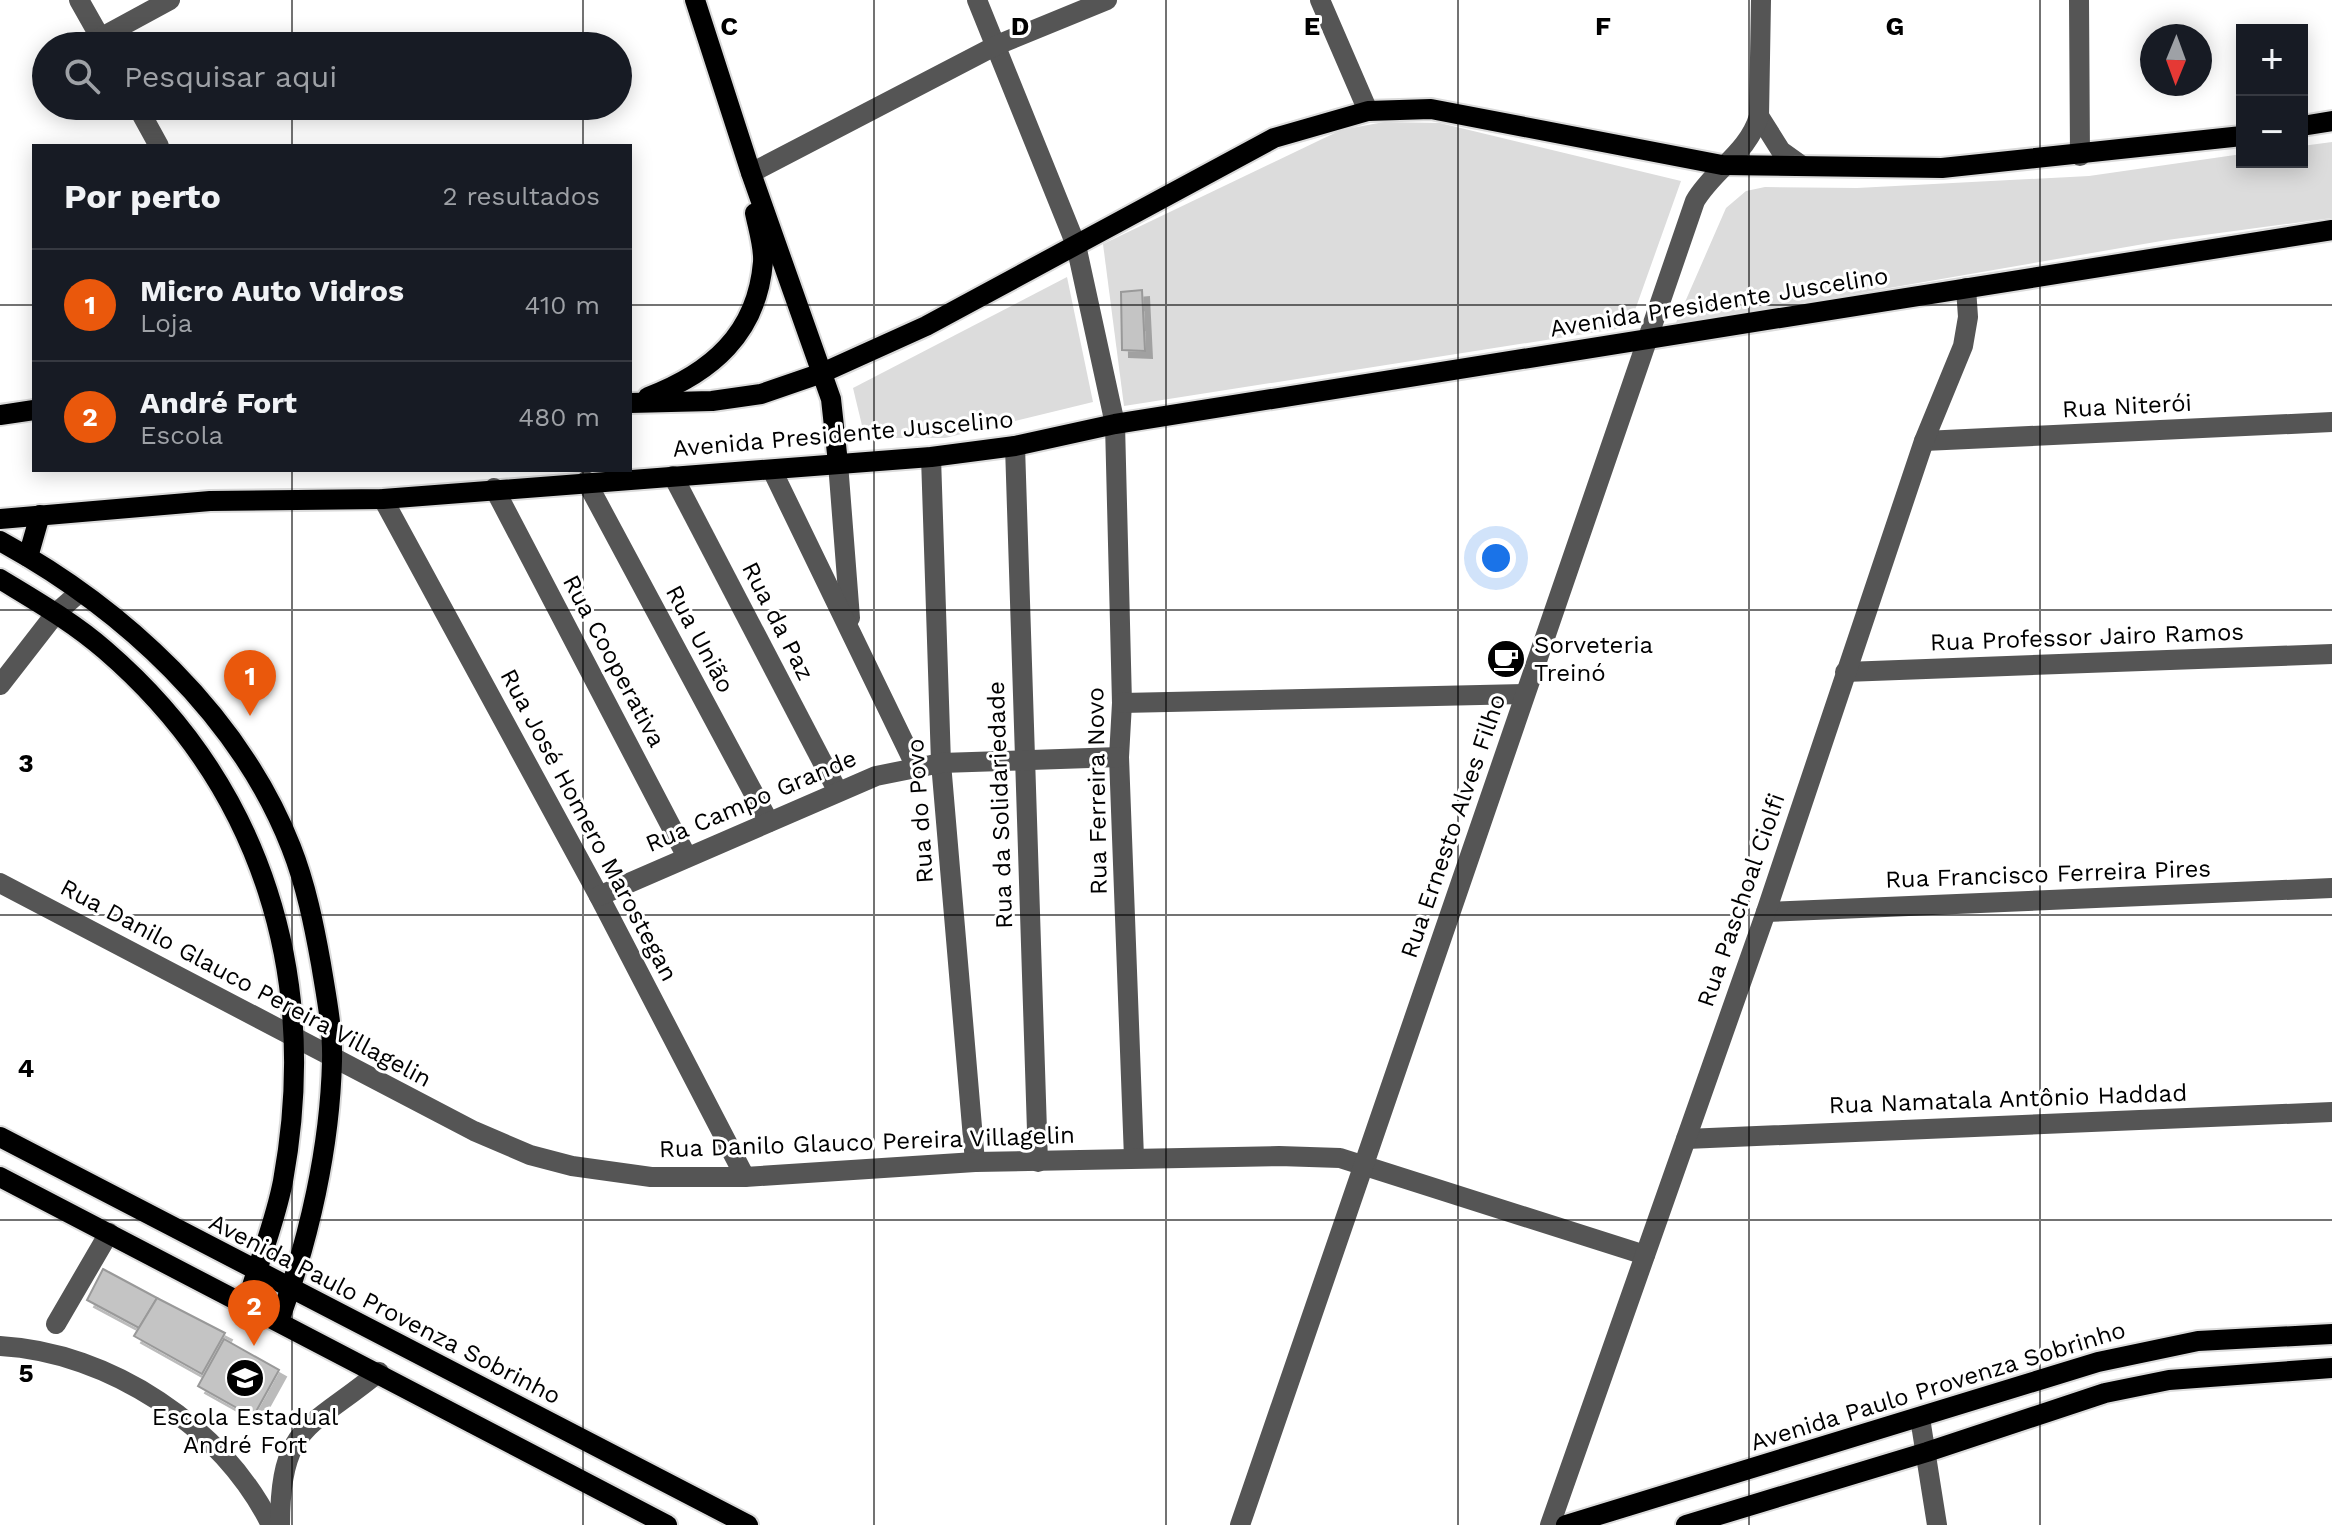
<!DOCTYPE html>
<html lang="pt">
<meta charset="utf-8">
<style>
:root{--surface:#171b24;--page:#20242c;--text:#f1f3f6;--muted:#9ea1a6;--line:#363941;--accent:#ea580c}
body{margin:0;font-family:"Work Sans",sans-serif;background:var(--page);color:var(--text)}
.controls{position:absolute;right:24px;top:24px;display:grid;overflow:hidden;border-radius:0px;box-shadow:0 4px 20px #0003}
.controls button{width:72px;height:72px;display:grid;place-items:center;padding:0;border:0;border-bottom:2px solid var(--line);background:var(--surface);color:var(--text);font:40px sans-serif}
.compass{position:absolute;left:2140px;top:24px;width:72px;height:72px;border-radius:50%;background:var(--surface);box-shadow:0 4px 20px #0003;rotate:181deg}
.you{position:absolute;left:1496px;top:558px;width:28px;height:28px;margin:-20px;border:6px solid #fff;border-radius:50%;background:#1a73e8;box-shadow:0 0 0 12px #1a73e833}
.badge{display:grid;place-items:center;width:52px;height:52px;border-radius:50%;background:var(--accent);color:#fff;font-size:26px;font-weight:700}
.pin{position:absolute;translate:-50% -66px;filter:drop-shadow(0 2px 4px #0008)}
.pin::after{content:'';position:absolute;top:42px;width:28px;height:24px;background:inherit;clip-path:polygon(0 0,100% 0,50% 100%)}
.list{margin:0;padding:0;list-style:none}
h2{display:flex;justify-content:space-between;align-items:center;height:104px;margin:0;padding:0 32px;font-size:34px}
h2 small{font-size:26px;font-weight:400;color:var(--muted)}
.list li{display:grid;grid-template-columns:52px 1fr auto;gap:24px;align-items:center;box-sizing:border-box;height:112px;padding:0 32px;border-top:2px solid var(--line)}
.list b{display:block;font-size:30px;white-space:nowrap}
.list p{margin:0;font-size:26px;white-space:nowrap;color:var(--muted)}
.list em{font-size:26px;font-style:normal;color:var(--muted)}
.icon{flex:none;width:44px;height:44px;fill:none;stroke:currentColor;stroke-width:2;stroke-linecap:round;stroke-linejoin:round}
.map{position:relative;flex:none;width:2332px;height:1525px;overflow:hidden}
.search{position:absolute;background:var(--surface);box-shadow:0 4px 20px #0003;left:32px;top:32px;width:600px;height:88px;display:flex;align-items:center;gap:20px;box-sizing:border-box;padding:0 28px;border-radius:44px;color:var(--muted);font-size:30px}
.panel{position:absolute;background:var(--surface);box-shadow:0 4px 20px #0003;left:32px;top:144px;width:600px;height:328px;border-radius:0px}
.map>svg:first-child{display:block}
.green{fill:#dcdcdc}
.building{fill:#c4c4c4;stroke:#999;stroke-width:2;filter:url(#shadow)}
.lines{fill:none;stroke-linecap:round;stroke-linejoin:round}
.major-casing{stroke:#dbdbdb;stroke-width:24}
.minor{stroke:#555;stroke-width:20}
.major{stroke:#000;stroke-width:20}
.grid{fill:none;stroke:#000;stroke-width:2;stroke-opacity:0.55}
.labels{text-anchor:middle;stroke-width:6;stroke-linejoin:round;paint-order:stroke}
.street-label{font-size:24px;fill:#000;stroke:#fff}
.poi-label{font-size:24px;fill:#000;stroke:#fff;text-anchor:start}
.grid-label{font-size:26px;text-anchor:middle;font-weight:bold;fill:#000;stroke:#fff;stroke-width:6;stroke-linejoin:round;paint-order:stroke}
</style>
<div class="map">
<svg width="2332" height="1525" viewBox="0 0 2332 1525">
<defs>
<filter id="shadow"><feDropShadow dx="7" dy="7" stdDeviation="0" flood-color="#0004"/></filter>
</defs>
<rect width="100%" height="100%" fill="#fff"/>
<g class="green">
<polygon points="1384,122 1440,123 1681,181 1629,327 1124,406 1103,244 1341,130"/>
<polygon points="2332,142 2332,218 2167,240 1675,325 1726,208 1746,191 1765,187 1857,188 2089,176 2242,154 2242,162 2302,162 2302,146"/>
<polygon points="1067,277 1093,402 945,438 865,438 853,388"/>
</g>
<g class="building">
<polygon points="1142,290 1145,351 1122,350 1121,292"/>
<polygon points="103,1269 157,1298 139,1328 87,1300"/>
<polygon points="157,1298 225,1333 202,1374 134,1336"/>
<polygon points="224,1339 279,1370 253,1417 198,1386"/>
</g>
<g class="lines">
<g class="major-casing">
<g id="major">
<polyline points="695,0 751,173 831,399 838,463"/>
<polyline points="2302,126 2332,121"/>
<path d="M648 397C711 373 757 334 763 262 764 247 758 228 755 213"/>
<polyline points="630,403 712,401 761,394 822,373 926,326 1274,138 1368,111 1431,109 1722,165 1942,168 2242,136"/>
<polyline points="0,415 34,410"/>
<polyline points="0,519 210,501 383,499 931,457 1015,446 1115,424 2332,230"/>
<path d="M0 541C123 608 239 715 291 847 306 885 314 925 321 964 326 995 333 1029 332 1061 330 1147 309 1240 279 1321"/>
<polyline points="28,557 40,515"/>
<path d="M0 579C36 601 73 622 105 650 264 787 320 978 283 1181 275 1223 258 1263 247 1303"/>
<polyline points="0,1137 748,1525"/>
<polyline points="0,1177 667,1525"/>
<polyline points="1566,1525 2098,1362 2198,1341 2332,1334"/>
<polyline points="1686,1525 1927,1452 2105,1393 2169,1380 2332,1368"/>
</g>
</g>
<g class="minor">
<polyline points="79,0 105,46"/>
<polyline points="977,0 1076,245 1115,424 1122,703 1119,757 1134,1158"/>
<polyline points="1320,0 1368,111"/>
<polyline points="2079,0 2080,156"/>
<polyline points="100,38 170,0"/>
<polyline points="137,106 159,146"/>
<polyline points="1759,116 1781,151 1802,166"/>
<polyline points="751,173 997,45 1107,0"/>
<polyline points="1924,441 2332,422"/>
<polyline points="1015,446 1038,1162"/>
<polyline points="931,457 941,763 975,1162"/>
<polyline points="838,463 850,618"/>
<polyline points="772,470 916,767"/>
<polyline points="673,476 837,790"/>
<polyline points="586,481 769,822"/>
<polyline points="494,488 687,857"/>
<polyline points="383,499 599,896 745,1177"/>
<polyline points="1845,672 2332,654"/>
<polyline points="0,685 56,613 80,592"/>
<polyline points="1122,703 1524,694"/>
<polyline points="0,883 474,1131 530,1155 572,1166 651,1177 745,1177 975,1162 1279,1156 1340,1158 1645,1255"/>
<polyline points="599,896 876,776 941,763 1119,757"/>
<polyline points="1766,912 2332,888"/>
<polyline points="1686,1139 2332,1112"/>
<polyline points="56,1324 109,1233"/>
<path d="M0 1346C110 1352 223 1427 271 1525"/>
<polyline points="1920,1418 1937,1525"/>
<path d="M280 1525C280 1424 310 1429 379 1372"/>
<path d="M1240 1525 1695 201C1714 169 1748 153 1759 116L1761 0"/>
<polyline points="1550,1525 1766,912 1924,441 1963,346 1968,317 1966,288"/>
</g>
<use href="#major" class="major"/>
</g>
<path class="grid" d="M292 0V46M583 0V46M874 0V1525M1166 0V1525M1458 0V1525M1749 0V1525M2040 0V1525M292 106V146M583 106V146M0 305H34M630 305H2332M292 470V1525M583 470V1525M0 610H2332M0 915H2332M0 1220H2332"/>
<defs>
<g id="cafe-disc" transform="scale(2)"><circle r="9.5" fill="#000" stroke="#fff"/><path d="M-5.5-4.5H6V0H3Q3 3.5 0 3.5H-2.5Q-5.5 3.5-5.5 0ZM3-3.2v2h1.7v-2ZM-6 4.5H4V6H-6Z" fill="#fff"/></g>
<g id="school-disc" transform="scale(2)"><circle r="9.5" fill="#000" stroke="#fff"/><path d="M0-5L7-2L0 1L-7-2ZM-4 1L0 2.5L4 1V4Q0 6-4 4Z" fill="#fff"/></g>
</defs>
<g fill-rule="evenodd">
<use href="#cafe-disc" x="1506" y="659"/>
<use href="#school-disc" x="245" y="1378"/>
</g>
<g class="labels">
<g class="street-label">
<text transform="translate(1719 302) rotate(-9)" y="8">Avenida Presidente Juscelino</text>
<text transform="translate(2127 406) rotate(-3)" y="8">Rua Niterói</text>
<text transform="translate(843 434) rotate(-5)" y="8">Avenida Presidente Juscelino</text>
<text transform="translate(778 621) rotate(63)" y="8">Rua da Paz</text>
<text transform="translate(2087 637) rotate(-2)" y="8">Rua Professor Jairo Ramos</text>
<text transform="translate(700 639) rotate(62)" y="8">Rua União</text>
<text transform="translate(614 661) rotate(62)" y="8">Rua Cooperativa</text>
<text transform="translate(1097 791) rotate(-91)" y="8">Rua Ferreira Novo</text>
<text transform="translate(751 801) rotate(-23)" y="8">Rua Campo Grande</text>
<text transform="translate(1000 805) rotate(-92)" y="8">Rua da Solidariedade</text>
<text transform="translate(920 811) rotate(-94)" y="8">Rua do Povo</text>
<text transform="translate(589 825) rotate(62)" y="8">Rua José Homero Marostegan</text>
<text transform="translate(1453 826) rotate(-71)" y="8">Rua Ernesto Alves Filho</text>
<text transform="translate(2048 874) rotate(-2)" y="8">Rua Francisco Ferreira Pires</text>
<text transform="translate(1741 900) rotate(-71)" y="8">Rua Paschoal Ciolfi</text>
<text transform="translate(246 983) rotate(28)" y="8">Rua Danilo Glauco Pereira Villagelin</text>
<text transform="translate(2008 1099) rotate(-2)" y="8">Rua Namatala Antônio Haddad</text>
<text transform="translate(867 1142) rotate(-2)" y="8">Rua Danilo Glauco Pereira Villagelin</text>
<text transform="translate(385 1309) rotate(27)" y="8">Avenida Paulo Provenza Sobrinho</text>
<text transform="translate(1938 1386) rotate(-17)" y="8">Avenida Paulo Provenza Sobrinho</text>
</g>
<g class="poi-label">
<text x="1534" y="653">Sorveteria<tspan x="1534" dy="28">Treinó</tspan></text>
<text x="245" y="1425" text-anchor="middle">Escola Estadual<tspan x="245" dy="28">André Fort</tspan></text>
</g>
</g>
<g class="grid-label">
<text x="729" y="35">C</text>
<text x="1020" y="35">D</text>
<text x="1312" y="35">E</text>
<text x="1603" y="35">F</text>
<text x="1895" y="35">G</text>
<text x="26" y="772">3</text>
<text x="26" y="1077">4</text>
<text x="26" y="1382">5</text>
</g>
</svg>
<div class="controls">
<button>+</button>
<button>−</button>
</div>
<svg class="compass" viewBox="-18 -18 36 36"><path d="M0-13l5 13h-10z" fill="#e53935"/><path d="M0 13l5-13h-10z" fill="#9ea1a6"/></svg>
<div class="you"></div>
<div class="pin badge" style="left:250px;top:716px">1</div>
<div class="pin badge" style="left:254px;top:1346px">2</div>
<div class="search"><svg class="icon" aria-label="search" viewBox="0 0 24 24"><circle cx="10" cy="10" r="6"/><path d="M15 15l6 6"/></svg>Pesquisar aqui</div>
<section class="panel">
<h2>Por perto<small>2 resultados</small></h2>
<ul class="list">
<li><span class="badge">1</span><div><b>Micro Auto Vidros</b><p>Loja</p></div><em>410 m</em></li>
<li><span class="badge">2</span><div><b>André Fort</b><p>Escola</p></div><em>480 m</em></li>
</ul>
</section>
</div>
